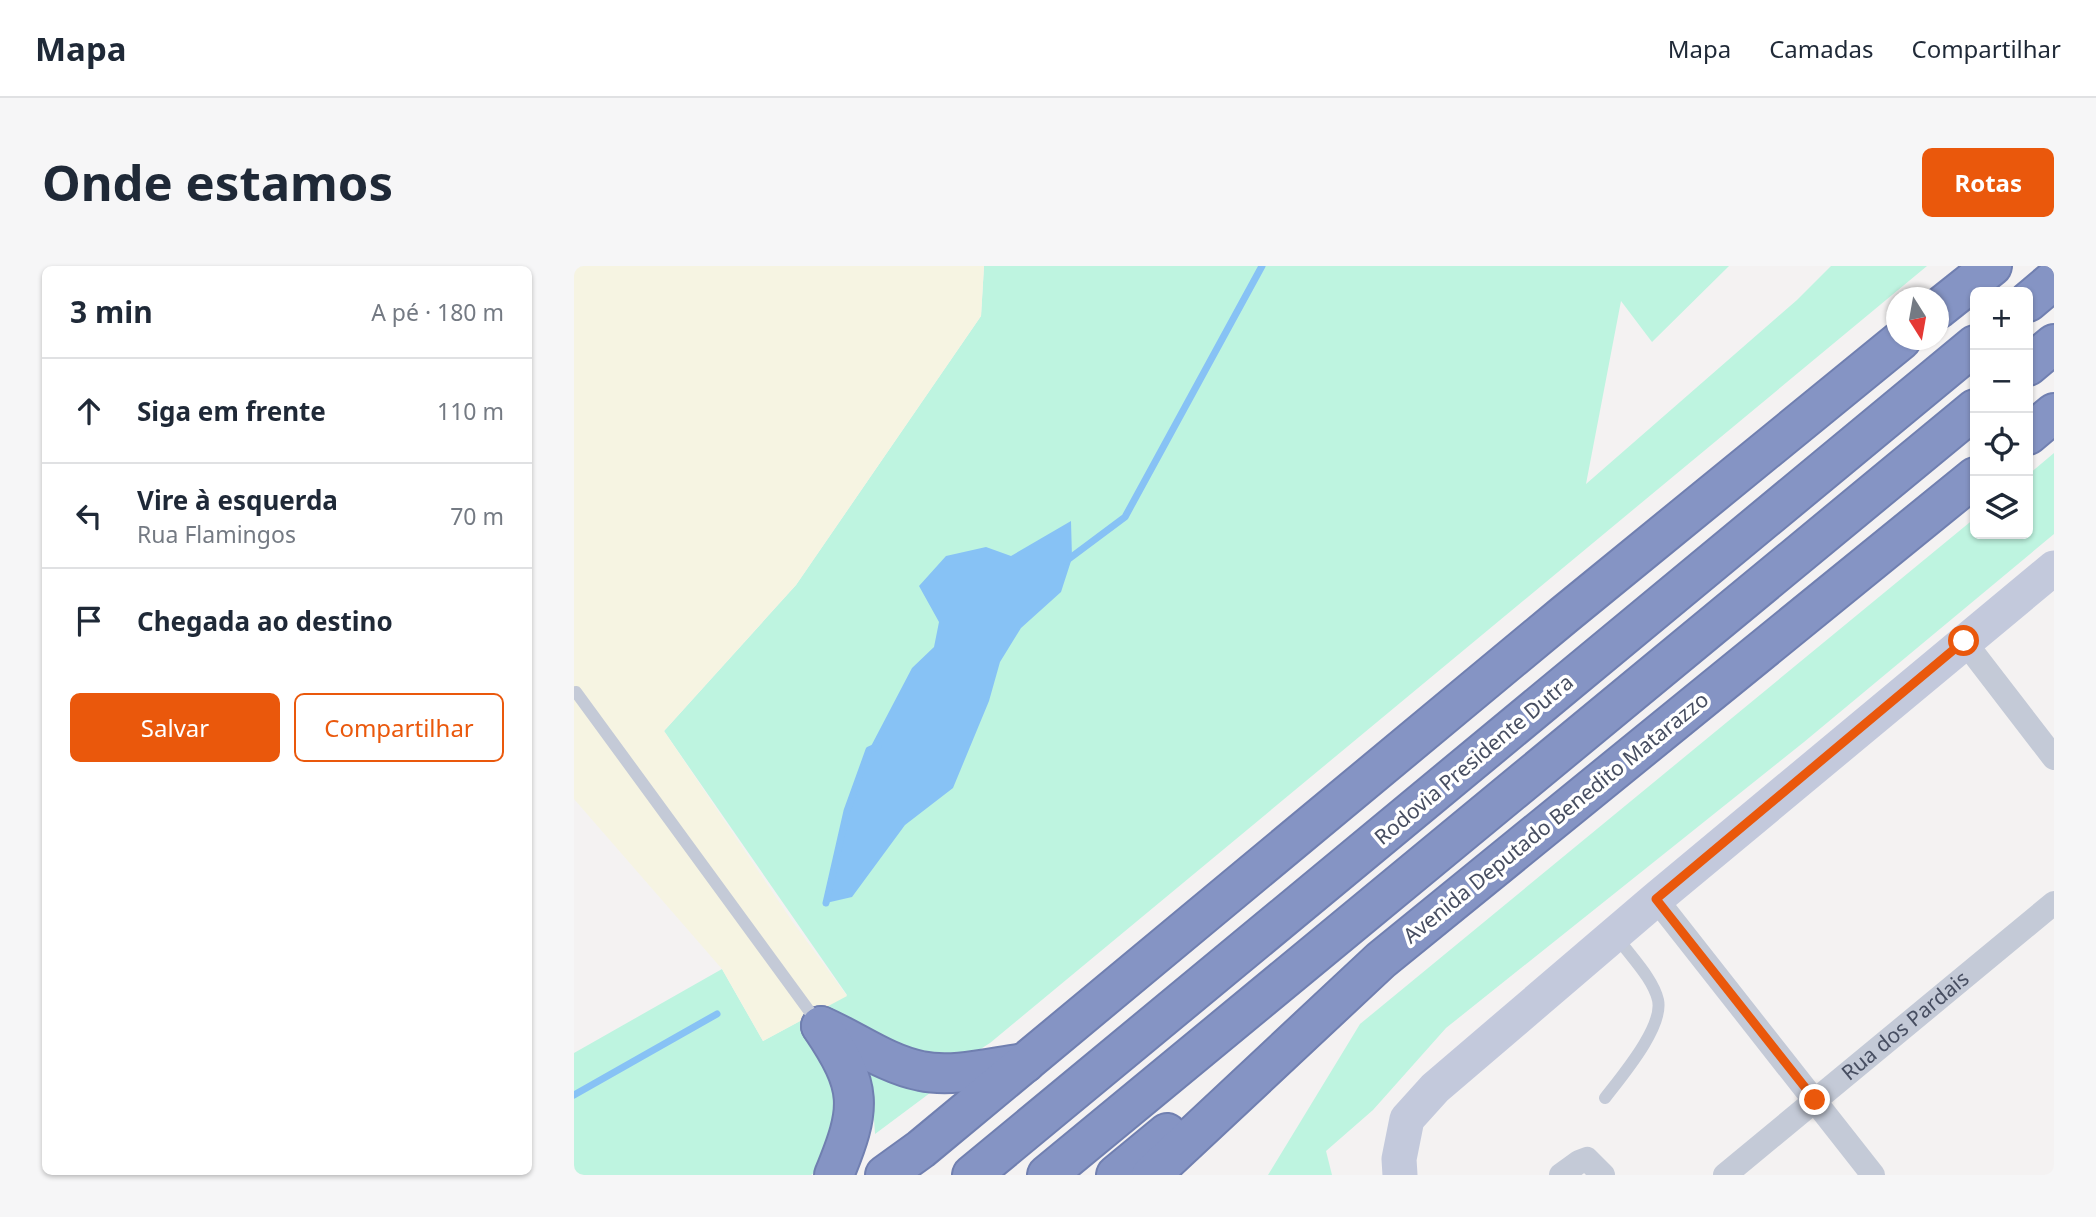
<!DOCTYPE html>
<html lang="pt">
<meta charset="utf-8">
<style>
:root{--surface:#fff;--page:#f6f6f7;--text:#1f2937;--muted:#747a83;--line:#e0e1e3;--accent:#ea580c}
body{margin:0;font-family:"Noto Sans",sans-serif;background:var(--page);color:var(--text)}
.controls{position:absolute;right:21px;top:21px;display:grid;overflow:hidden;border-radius:10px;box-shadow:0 2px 5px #0004}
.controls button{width:63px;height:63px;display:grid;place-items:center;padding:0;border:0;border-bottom:2px solid var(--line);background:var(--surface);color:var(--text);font:35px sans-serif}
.compass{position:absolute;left:1312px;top:21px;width:63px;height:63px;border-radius:50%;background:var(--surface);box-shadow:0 2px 5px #0004;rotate:169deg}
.stop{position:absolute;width:21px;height:21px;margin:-16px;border:5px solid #ea580c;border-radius:50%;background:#fff}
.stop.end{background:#ea580c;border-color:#fff;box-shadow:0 2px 7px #0008}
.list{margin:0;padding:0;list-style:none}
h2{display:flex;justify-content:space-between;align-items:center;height:91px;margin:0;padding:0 28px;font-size:30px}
h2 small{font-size:23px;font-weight:400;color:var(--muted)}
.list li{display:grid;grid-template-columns:46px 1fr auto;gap:21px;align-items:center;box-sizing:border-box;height:105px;padding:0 28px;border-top:2px solid var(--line)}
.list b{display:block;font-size:26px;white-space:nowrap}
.list p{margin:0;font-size:23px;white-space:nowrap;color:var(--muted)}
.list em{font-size:23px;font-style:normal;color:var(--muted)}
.actions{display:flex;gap:14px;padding:21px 28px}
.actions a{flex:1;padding:16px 0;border:2px solid var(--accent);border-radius:10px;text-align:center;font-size:24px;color:var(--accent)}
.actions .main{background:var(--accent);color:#fff}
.icon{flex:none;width:38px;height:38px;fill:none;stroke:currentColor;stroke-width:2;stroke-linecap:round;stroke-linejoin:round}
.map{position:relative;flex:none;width:1480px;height:909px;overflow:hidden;border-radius:10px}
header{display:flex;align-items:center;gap:42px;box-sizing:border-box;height:98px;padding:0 35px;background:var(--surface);border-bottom:2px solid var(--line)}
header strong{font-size:33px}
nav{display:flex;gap:38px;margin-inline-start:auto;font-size:24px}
.intro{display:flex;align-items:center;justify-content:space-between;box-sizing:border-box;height:168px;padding:0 42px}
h1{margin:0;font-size:49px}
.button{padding:18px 32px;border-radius:10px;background:var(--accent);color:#fff;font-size:24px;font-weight:700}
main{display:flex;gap:42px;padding:0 42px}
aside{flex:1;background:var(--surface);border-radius:10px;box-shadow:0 2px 5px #0004}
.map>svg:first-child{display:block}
.green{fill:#bef4e0}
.sand{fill:#f6f4e2}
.water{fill:#87c2f5}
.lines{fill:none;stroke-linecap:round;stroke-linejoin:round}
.stream{stroke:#87c2f5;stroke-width:7}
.highway-casing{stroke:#707fb0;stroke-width:42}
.lane{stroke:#c4cad7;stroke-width:12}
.street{stroke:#c4cad7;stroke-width:24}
.secondary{stroke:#c3c9dc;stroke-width:35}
.highway{stroke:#8594c4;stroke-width:38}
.route{stroke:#ea580c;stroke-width:9}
.labels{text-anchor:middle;stroke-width:7;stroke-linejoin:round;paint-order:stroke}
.street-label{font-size:21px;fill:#474e61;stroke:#fff}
</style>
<header>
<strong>Mapa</strong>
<nav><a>Mapa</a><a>Camadas</a><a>Compartilhar</a></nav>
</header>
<div class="intro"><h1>Onde estamos</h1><a class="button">Rotas</a></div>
<main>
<aside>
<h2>3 min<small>A pé · 180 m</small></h2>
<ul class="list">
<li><svg class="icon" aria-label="ahead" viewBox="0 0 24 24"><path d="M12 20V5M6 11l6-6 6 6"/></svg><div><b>Siga em frente</b></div><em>110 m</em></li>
<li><svg class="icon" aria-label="left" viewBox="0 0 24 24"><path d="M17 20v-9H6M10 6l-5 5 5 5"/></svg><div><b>Vire à esquerda</b><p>Rua Flamingos</p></div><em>70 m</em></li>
<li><svg class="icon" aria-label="arrive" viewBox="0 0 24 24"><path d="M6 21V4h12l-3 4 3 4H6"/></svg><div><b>Chegada ao destino</b></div></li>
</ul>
<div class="actions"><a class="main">Salvar</a><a>Compartilhar</a></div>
</aside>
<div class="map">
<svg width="1480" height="909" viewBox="0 0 1480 909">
<rect width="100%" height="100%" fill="#f4f2f2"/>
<g class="green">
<polygon points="410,0 1155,0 1078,76 1047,35 1012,218 1223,34 1257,0 1353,0 416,777 386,796 368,798 240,747 273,729 90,465 222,319 407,50"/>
<polygon points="1480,187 1480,268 1230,476 872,762 799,844 752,885 758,909 694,909 786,758 1401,252 1401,268 1454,268 1454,209"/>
<polygon points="148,703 189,775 235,750 273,833 255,897 237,909 0,909 0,787"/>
<polygon points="290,789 364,821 301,868 298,823"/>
</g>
<polygon class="sand" points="0,0 410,0 407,50 222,319 90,465 218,655 273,730 189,775 148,703 0,533"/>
<polygon class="water" points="497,255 498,292 487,326 447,362 426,396 415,435 379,522 331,559 278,631 252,637 273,545 295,484 338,402 360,381 365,356 345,320 372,290 412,281 437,290"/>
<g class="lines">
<g class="stream">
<polyline points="492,295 551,251 688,0"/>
<polyline points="252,637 273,545 295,484 304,480"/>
<polyline points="0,829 143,748"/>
</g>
<g class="highway-casing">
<g id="highway">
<polyline points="1454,36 1480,14"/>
<polyline points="1364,43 1418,0"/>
<polyline points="1454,100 1480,78"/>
<polyline points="1454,169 1480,147"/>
<path d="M247 760C280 774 311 798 347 805 379 812 419 801 451 797"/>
<path d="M247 760C289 822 288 841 260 909"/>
<polyline points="311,909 347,883 990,349 1327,74"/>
<polyline points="398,909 1401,79"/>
<polyline points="473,909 1401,143"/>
<polyline points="542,909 593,867"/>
<polyline points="577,909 807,694 1401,211"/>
</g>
</g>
<g class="lane">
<polyline points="2,426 244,757"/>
<path d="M1031 832C1047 811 1090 761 1084 734 1079 712 1056 690 1043 671"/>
</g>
<g class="street">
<polyline points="1390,375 1480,492"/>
<polyline points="1082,633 1299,909"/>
<polyline points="987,909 1005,896 1013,893 1029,909"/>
<path id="s1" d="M1151 909 1480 637"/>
</g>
<polyline class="secondary" points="826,909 825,893 833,853 861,822 1082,633 1480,302"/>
<use href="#highway" class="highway"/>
</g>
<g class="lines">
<polyline class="route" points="1241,834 1082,633 1390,375"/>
</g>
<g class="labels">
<g class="street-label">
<text transform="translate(900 494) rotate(-40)" y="7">Rodovia Presidente Dutra</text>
<text transform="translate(982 552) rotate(-39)" y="7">Avenida Deputado Benedito Matarazzo</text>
<text dy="7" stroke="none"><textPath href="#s1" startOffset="234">Rua dos Pardais</textPath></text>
</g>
</g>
</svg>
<div class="controls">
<button>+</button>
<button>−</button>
<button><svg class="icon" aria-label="locate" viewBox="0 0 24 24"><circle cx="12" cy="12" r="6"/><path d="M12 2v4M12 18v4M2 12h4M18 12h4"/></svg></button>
<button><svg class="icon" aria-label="layers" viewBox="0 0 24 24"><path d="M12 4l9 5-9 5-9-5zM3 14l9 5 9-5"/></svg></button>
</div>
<svg class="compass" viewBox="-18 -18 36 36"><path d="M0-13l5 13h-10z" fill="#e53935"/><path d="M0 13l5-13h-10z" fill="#747a83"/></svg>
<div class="stop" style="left:1390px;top:375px"></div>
<div class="stop end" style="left:1241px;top:834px"></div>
</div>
</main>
